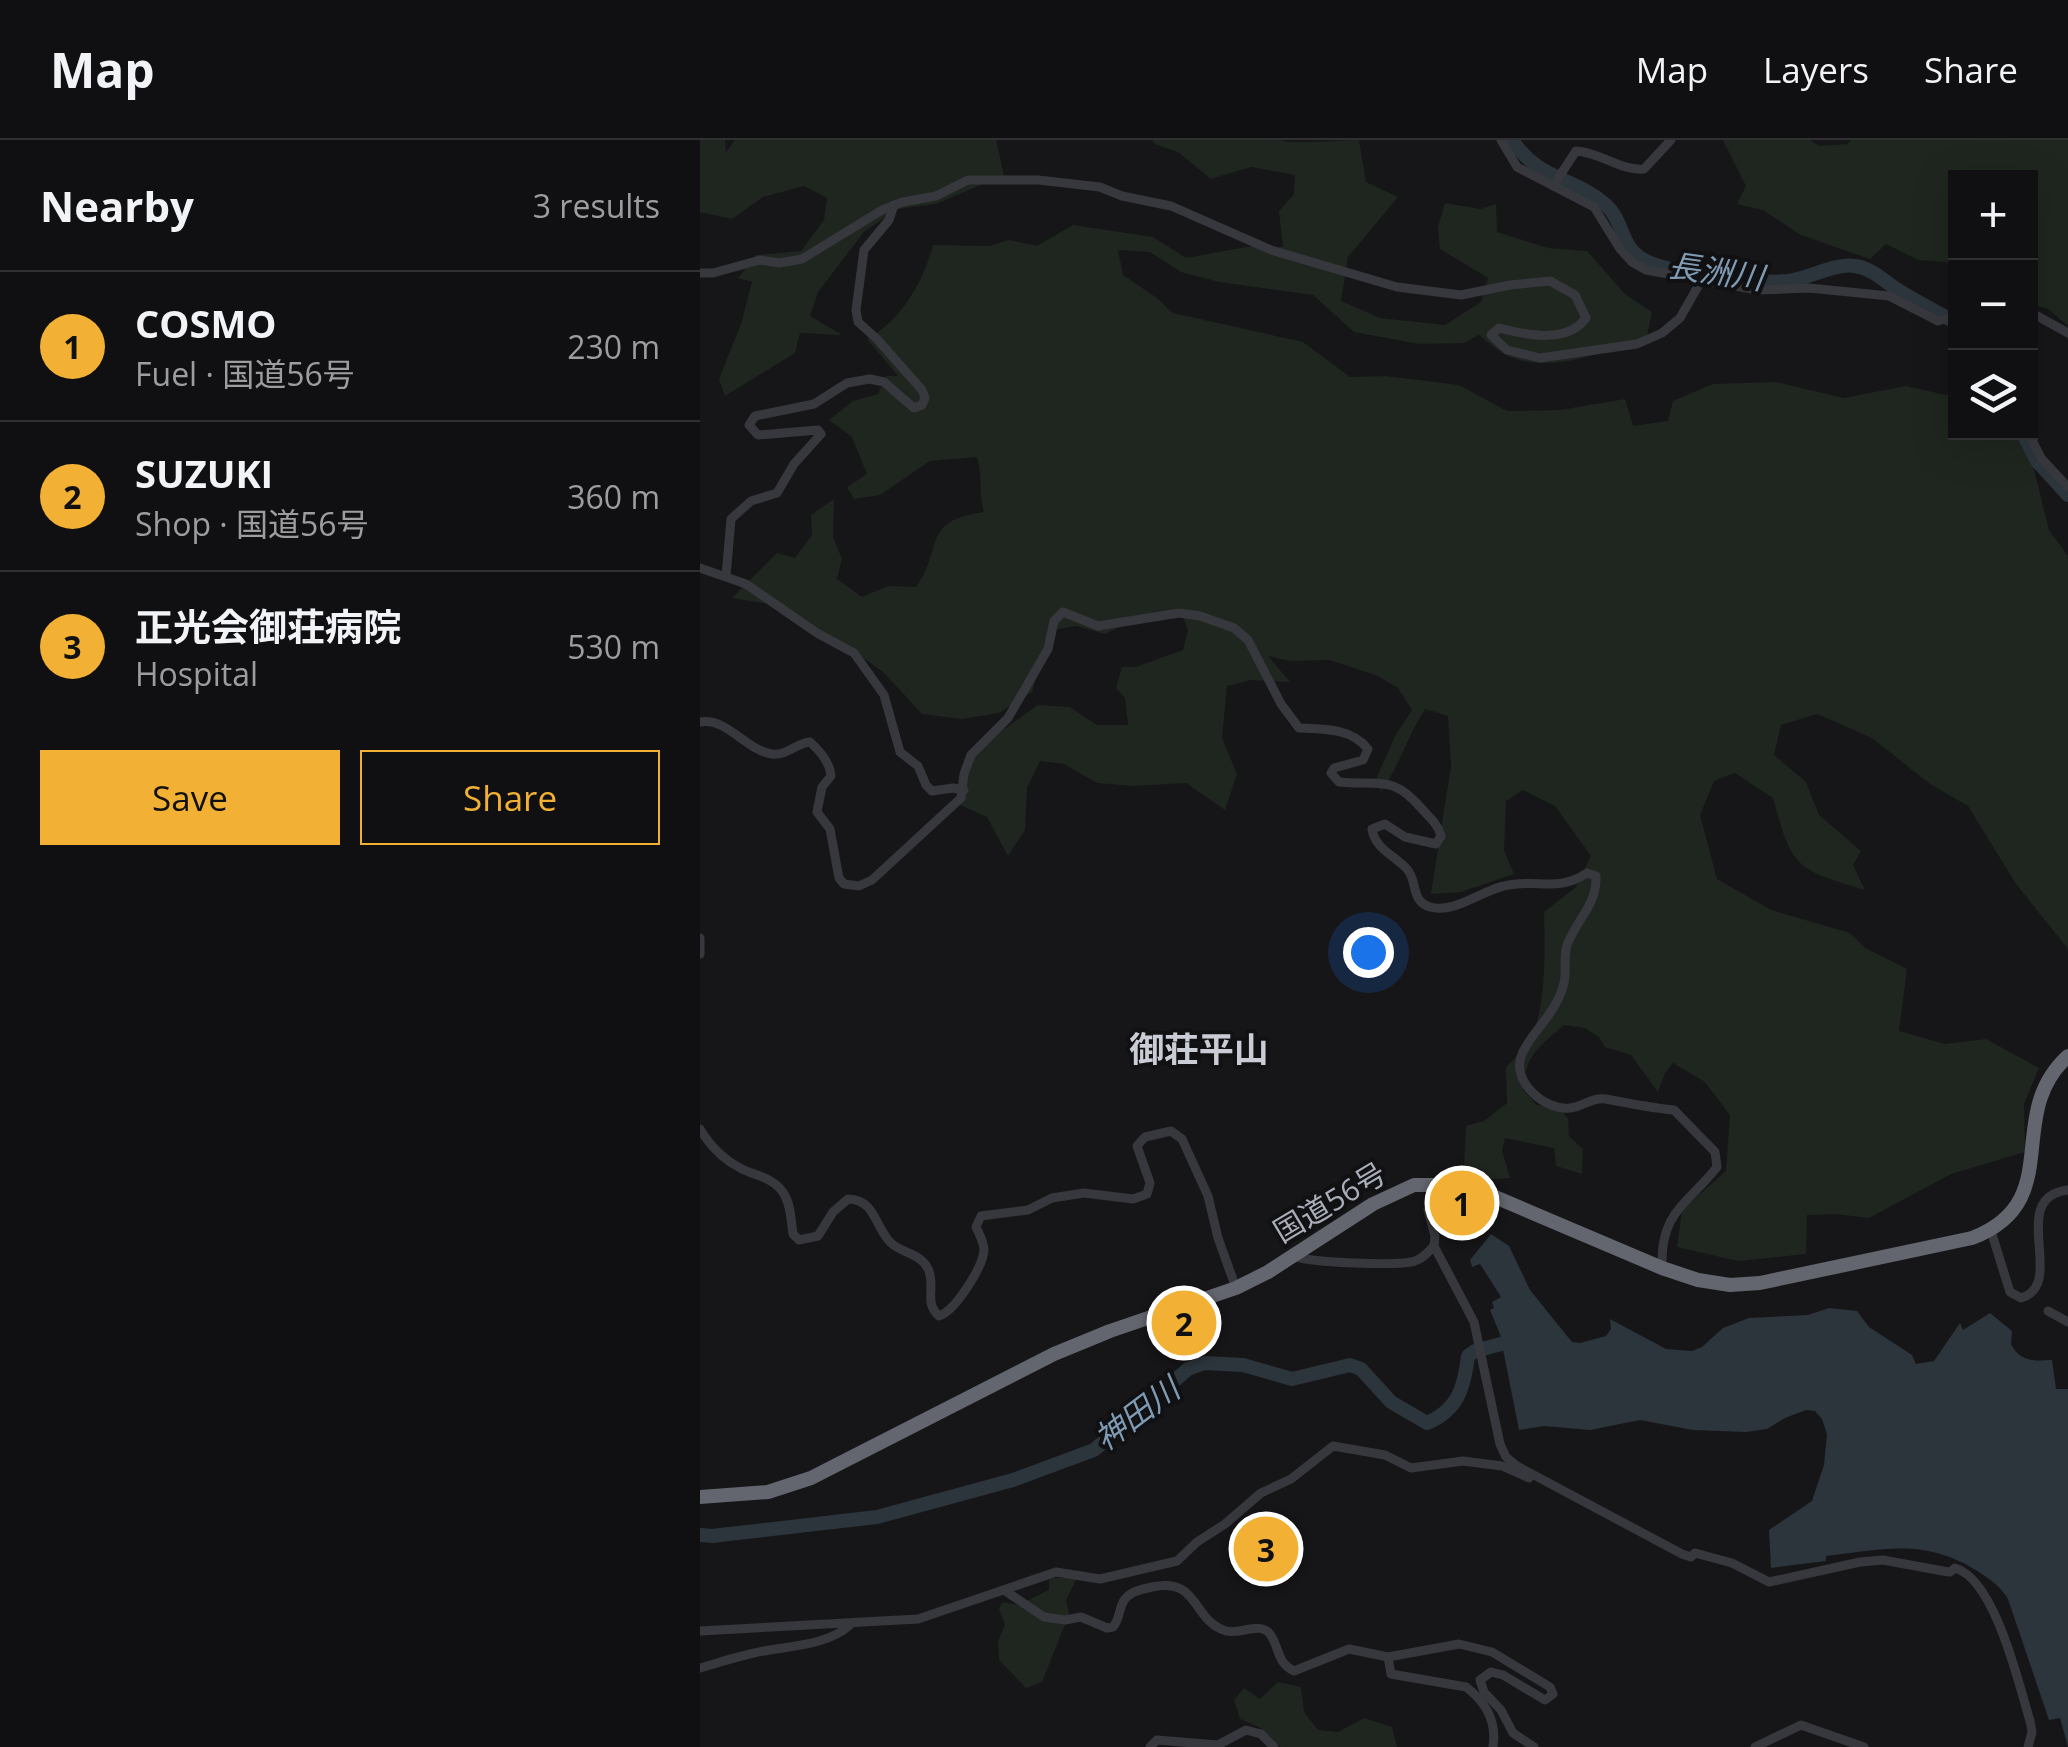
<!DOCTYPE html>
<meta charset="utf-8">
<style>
:root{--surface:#101012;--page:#1e1e20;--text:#f1f3f6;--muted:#9c9d9f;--line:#303032;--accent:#f2b134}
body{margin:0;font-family:"Open Sans","Noto Sans JP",sans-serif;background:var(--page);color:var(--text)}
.controls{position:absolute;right:30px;top:30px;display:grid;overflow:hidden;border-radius:0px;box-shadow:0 10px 40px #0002}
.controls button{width:90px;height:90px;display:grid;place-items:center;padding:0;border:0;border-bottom:2px solid var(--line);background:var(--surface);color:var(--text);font:50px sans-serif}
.you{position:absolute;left:668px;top:812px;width:35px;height:35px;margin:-25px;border:8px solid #fff;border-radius:50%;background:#1a73e8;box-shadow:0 0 0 15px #1a73e833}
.badge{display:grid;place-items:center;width:65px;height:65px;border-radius:50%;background:var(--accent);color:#111;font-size:32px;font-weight:700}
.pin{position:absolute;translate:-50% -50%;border:5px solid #fff;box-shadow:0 2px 10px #0006}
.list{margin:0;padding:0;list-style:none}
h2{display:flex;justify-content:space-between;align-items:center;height:130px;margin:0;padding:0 40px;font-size:42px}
h2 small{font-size:32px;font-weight:400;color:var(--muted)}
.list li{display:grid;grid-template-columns:65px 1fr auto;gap:30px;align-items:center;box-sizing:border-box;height:150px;padding:0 40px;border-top:2px solid var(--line)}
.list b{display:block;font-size:38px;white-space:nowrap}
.list p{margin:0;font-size:32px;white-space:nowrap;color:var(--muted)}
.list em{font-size:32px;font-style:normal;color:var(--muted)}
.actions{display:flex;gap:20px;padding:30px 40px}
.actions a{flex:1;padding:22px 0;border:2px solid var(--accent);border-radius:0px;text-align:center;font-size:35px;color:var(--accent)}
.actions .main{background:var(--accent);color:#111}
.icon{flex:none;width:55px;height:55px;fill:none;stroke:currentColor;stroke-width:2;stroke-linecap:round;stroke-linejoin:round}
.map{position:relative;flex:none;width:1368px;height:1607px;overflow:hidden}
header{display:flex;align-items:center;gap:60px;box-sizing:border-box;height:140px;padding:0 50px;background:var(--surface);border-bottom:2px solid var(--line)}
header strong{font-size:48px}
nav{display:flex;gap:55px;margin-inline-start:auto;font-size:35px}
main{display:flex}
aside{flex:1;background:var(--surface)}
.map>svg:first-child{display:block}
.green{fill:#1e261f}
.water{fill:#2c353c}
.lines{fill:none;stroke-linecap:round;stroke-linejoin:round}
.river{stroke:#2c353c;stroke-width:14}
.minor{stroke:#37383d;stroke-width:9}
.highway{stroke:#63666e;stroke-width:14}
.labels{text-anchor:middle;stroke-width:8;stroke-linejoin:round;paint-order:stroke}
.street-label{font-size:30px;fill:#a8adb8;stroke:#111113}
.water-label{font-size:32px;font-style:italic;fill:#7f9bb3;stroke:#111113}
.quarter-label{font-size:35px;font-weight:bold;fill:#c9ccd4;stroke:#111113}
</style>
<header>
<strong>Map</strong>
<nav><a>Map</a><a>Layers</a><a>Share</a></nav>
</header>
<main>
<aside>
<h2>Nearby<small>3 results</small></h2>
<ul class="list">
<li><span class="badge">1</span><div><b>COSMO</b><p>Fuel · 国道56号</p></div><em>230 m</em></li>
<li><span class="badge">2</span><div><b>SUZUKI</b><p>Shop · 国道56号</p></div><em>360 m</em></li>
<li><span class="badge">3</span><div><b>正光会御荘病院</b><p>Hospital</p></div><em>530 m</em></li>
</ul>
<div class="actions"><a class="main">Save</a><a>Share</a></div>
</aside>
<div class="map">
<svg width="1368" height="1607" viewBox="0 0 1368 1607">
<rect width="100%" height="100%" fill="#161618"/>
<g class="green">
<polygon points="0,0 25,0 26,12 35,0 296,0 304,35 236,64 197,69 164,92 118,152 110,176 142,195 100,193 95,213 25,256 19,239 41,184 52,142 38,138 56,115 101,111 124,80 127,58 104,46 63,57 32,79 0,72"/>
<path d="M452 0H579C593 5 640 0 659 0L666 42 698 57 648 117 641 161 680 178 745 185 781 162 788 138 740 109 738 87 745 63 780 69 796 64 797 92 848 108 887 111 926 155 952 172 947 196C906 211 857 233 813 218 801 214 789 203 779 195L764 203 719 204 654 192 613 155 519 142 481 132 450 112 418 110 423 135 457 158 473 173 603 202 650 237 686 236 759 245 807 271 860 270 925 259 933 286 968 281 973 261 1013 244 1076 242 1144 258 1206 246 1255 257 1256 292 1314 293 1333 325 1349 390 1368 416V809L1316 744 1268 666 1230 644 1172 598 1117 574 1081 585 1074 615 1106 642 1119 675 1161 711 1153 725 1165 750C1095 728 1093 730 1073 658L1035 633 1014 641 1000 675 1017 739 1071 770 1150 793 1165 808 1207 829 1199 891 1245 904 1286 899 1339 928 1324 964 1325 1012 1251 1034 1169 1078 1135 1074 1107 1075 1106 1114 1038 1121 977 1107 982 1070 1026 1031 1030 975 1005 942 973 923 965 933 958 952 931 915 905 907 899 897 885 888 864 885C839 907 825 915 823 950L837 965 860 968 868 979 869 996 883 1009 882 1034 856 1026 854 1008 805 998 802 1011 810 1038 782 1040 764 1028 766 986 784 981 807 963 806 927C813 920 822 912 828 904 847 873 845 808 844 772L876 747 891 716 855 666 823 650 806 661 804 710 814 734 761 752 731 754 751 626 748 576 725 569C708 596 699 626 681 652L677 637 695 596 712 570 698 548 678 536 630 520 590 521 568 516 590 542 551 540 527 546 522 598 537 634 525 670 486 643 433 646 397 643 364 624 340 621 327 648 325 690 308 716 287 677 260 665 263 642 279 607 338 565 370 567 397 585H428L425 558 416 548 422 527H436L483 510 488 490 480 468 444 475 405 494 376 486 349 491 332 552 299 573 262 579 222 574 183 532 140 501 75 465 32 458 77 413 95 418 112 395 111 375 134 359 133 397 142 419 137 439 162 457 188 446 216 447C245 406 220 381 284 372 278 352 283 337 277 317L230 321 180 355 154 359 147 347 167 334 152 297 129 280 153 261 178 254 186 236H198L167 199C200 182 224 141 233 105L290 106 309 100 337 106 373 85 453 97 486 118 552 106 583 107 579 71 594 54 595 35 551 27 511 39 478 12 455 4Z"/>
<polygon points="1023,0 1110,0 1119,6 1147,4 1151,0 1368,0 1368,186 1348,169 1331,164 1330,38 1256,38 1255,131 1246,122 1218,120 1186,104 1170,119 1101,95 1063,70 1037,64 1046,46"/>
<polygon points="349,1438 377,1438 366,1460 369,1474 342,1542 326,1548 299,1520 298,1501 305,1485 299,1468 303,1462 318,1465 349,1450"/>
<polygon points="578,1542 601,1547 604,1572 618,1590 638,1592 664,1578 692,1587 697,1607 581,1607 559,1587 540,1579 534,1560 544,1548 560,1559"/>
</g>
<path class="water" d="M791 1094 809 1106 830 1150 872 1202 880 1203 906 1196 911 1189 910 1179 966 1209 992 1211 1002 1207 1023 1188 1049 1178 1108 1175 1129 1168 1157 1171 1169 1187 1212 1215 1216 1224 1234 1221 1260 1183 1263 1190 1290 1173 1312 1191 1311 1204C1320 1222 1334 1221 1352 1220L1356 1249H1368V1607L1360 1578 1349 1580 1308 1459C1301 1447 1291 1440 1279 1432 1226 1398 1185 1409 1126 1416V1421L1071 1428 1069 1390 1112 1361 1124 1325 1127 1294 1122 1279 1115 1271 1106 1270 1085 1278 1067 1289 1046 1292 993 1290 940 1280 890 1290 844 1286 819 1290 800 1194 790 1170 794 1168 792 1162 801 1157 780 1124 772 1127 770 1120Z"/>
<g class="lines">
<g class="river">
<path d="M812 0C839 41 875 37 906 65 924 81 920 107 944 120 967 133 1061 144 1088 141 1110 138 1134 123 1155 126 1171 128 1183 140 1195 148 1215 161 1236 171 1256 183"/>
<polyline points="1322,292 1337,321 1368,355"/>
<path d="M0 1395 12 1396 177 1377 313 1340 394 1310 488 1229 504 1223 543 1225 592 1239 650 1225 661 1229 691 1262 727 1283C758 1270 764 1248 768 1216L775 1211 812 1201"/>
</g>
<g class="minor">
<polyline points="801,0 817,27 894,67 920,109 932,122 946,130 1058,150 1109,148 1189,156 1238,181 1256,176"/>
<path d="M853 46 876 11C900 12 920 31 944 29L971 0"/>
<path d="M0 133H13L60 120 79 123 102 119 182 70 203 62 236 56 268 40H338L400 47 422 56 471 66 571 110 697 147 761 155 810 145 850 141 875 155 886 178C867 204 826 195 799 188L791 195 807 210 840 218 937 204 962 193 980 178 1001 141"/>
<polyline points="1330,172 1368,193"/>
<polyline points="1328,292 1341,318 1368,347"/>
<polyline points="0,428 46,444 117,493 154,513 184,555 200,612 218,626 226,645 232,651 253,648 264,650"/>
<polyline points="26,436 31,379 51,361 77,353 94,324 121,294 118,290 58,295 49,285 55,276 114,264 147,243 170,239 184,242 214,268 222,265 225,258 222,250 177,199 158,182 156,170 164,110 189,80 194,65"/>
<path d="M0 582C27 577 45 610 72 614 87 616 96 603 110 602 120 611 130 622 131 636L122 647 117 672 130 689 139 738 144 744 159 746 172 740 261 658 264 634 271 615 308 578 348 509 354 481 363 472 398 486 479 473 500 476 534 488 548 500 581 564 599 588C624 589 651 588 668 609L663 620 634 628 631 633 639 642C680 646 692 634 722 669 730 678 738 684 741 696L736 704 705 697 685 684 672 689C675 709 694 715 707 729 718 741 710 761 730 767 754 774 781 751 804 746 837 738 857 753 887 733L896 736C897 765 877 779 867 805 863 817 867 830 864 843 856 875 833 889 822 914 810 941 845 971 870 968 883 967 891 957 906 959 929 963 950 968 974 970L1015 1012 1017 1027C986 1066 960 1072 962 1128"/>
<polyline points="0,798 0,814"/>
<path d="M0 989C10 1006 24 1020 42 1029 56 1036 75 1038 84 1054 91 1065 91 1081 93 1094L99 1100 118 1096 133 1072 148 1059C176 1060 174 1086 191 1103 203 1114 222 1113 229 1131 235 1148 224 1163 239 1176 255 1171 283 1127 284 1110 284 1102 279 1094 276 1087L281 1076 328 1070 352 1058 384 1053 433 1059 447 1054 450 1043 437 1006 445 997 471 991 482 999 508 1056 518 1098 536 1148"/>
<path d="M748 1045 744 1054 728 1070 735 1096 734 1106 774 1182 800 1304 806 1317 817 1326 982 1414 991 1417 995 1413 1032 1423 1069 1442 1160 1422 1183 1420 1243 1431 1250 1432 1255 1428C1295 1439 1319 1545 1330 1581L1332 1592 1328 1607"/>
<path d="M1291 1091 1310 1152 1321 1158C1368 1145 1306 1057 1368 1050"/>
<path d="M595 1116C606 1123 701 1126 715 1121 723 1119 728 1112 734 1106"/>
<polyline points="1348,1171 1368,1182"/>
<path d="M304 1450 344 1477 365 1480 381 1477 407 1488 413 1487C421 1478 418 1468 425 1459 431 1451 443 1449 452 1447 500 1437 491 1480 526 1491 540 1495 560 1481 570 1494 580 1508 576 1522 594 1531L649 1509 688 1517 759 1504 792 1512 850 1547 853 1554 845 1560 803 1535 791 1532 780 1540 784 1552 801 1570 813 1593 834 1607"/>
<polyline points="0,1491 218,1479 356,1432 400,1439 477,1421 497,1402 525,1384 561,1353 591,1339 633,1306 685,1315 711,1328 763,1321 802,1326 829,1338"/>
<path d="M688 1517 691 1534 766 1547C786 1562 797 1581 793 1607"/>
<path d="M0 1528C21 1522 42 1515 64 1511 91 1506 128 1505 150 1485"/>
<polyline points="450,1607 457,1600 518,1605 546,1590 561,1594 574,1607"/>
<polyline points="1055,1607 1101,1585 1164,1607"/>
</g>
<path class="highway" d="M0 1357 68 1352 111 1338 354 1214 410 1191 536 1148 568 1132 673 1064 714 1045H748L788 1054 962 1128 998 1140 1030 1145 1060 1143 1272 1098C1368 1061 1302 976 1368 916"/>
</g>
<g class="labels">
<g class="street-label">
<text transform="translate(630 1063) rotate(-31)" y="10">国道56号</text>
</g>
<g class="water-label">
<text transform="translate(1016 132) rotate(8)" y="11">長洲川</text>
<text transform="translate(437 1274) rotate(-37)" y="11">神田川</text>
</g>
<g class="quarter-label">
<text x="499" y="922">御荘平山</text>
</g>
</g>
</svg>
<div class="controls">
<button>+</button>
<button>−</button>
<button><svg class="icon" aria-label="layers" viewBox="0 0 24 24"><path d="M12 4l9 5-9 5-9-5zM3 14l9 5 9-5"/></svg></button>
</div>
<div class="you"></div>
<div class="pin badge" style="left:762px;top:1063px">1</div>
<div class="pin badge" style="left:484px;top:1183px">2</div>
<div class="pin badge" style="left:566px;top:1409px">3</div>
</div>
</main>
